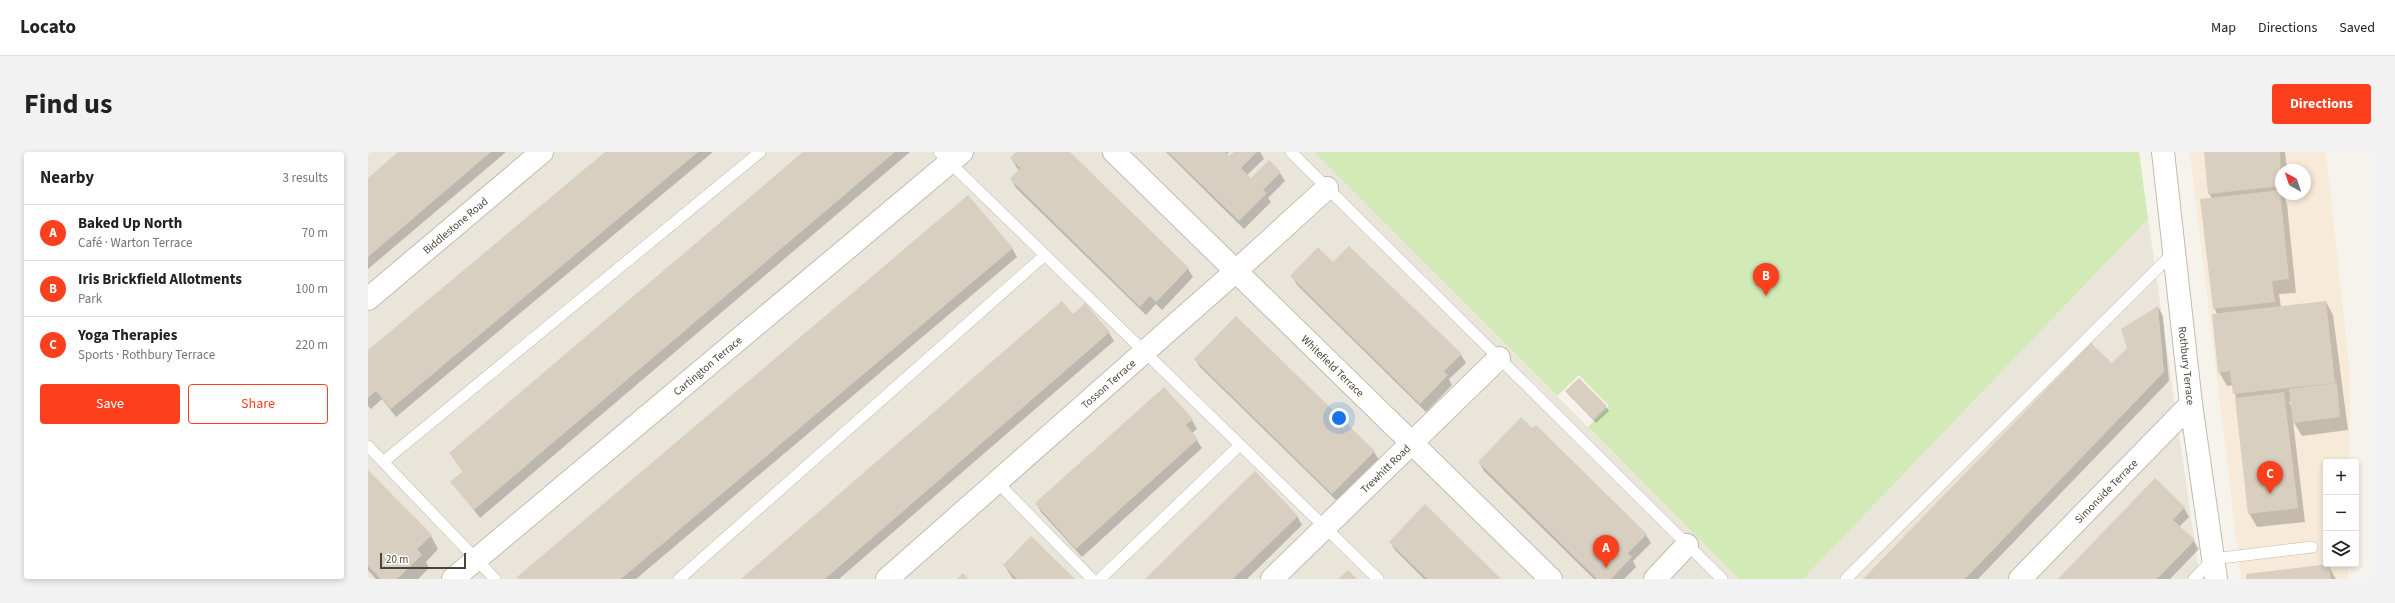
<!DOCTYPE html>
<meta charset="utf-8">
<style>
:root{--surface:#fff;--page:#f2f2f2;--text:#222;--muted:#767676;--line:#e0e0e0;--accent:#fc3f1d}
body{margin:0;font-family:"Source Sans 3",sans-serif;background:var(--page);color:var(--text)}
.controls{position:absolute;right:12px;bottom:12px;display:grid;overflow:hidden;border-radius:4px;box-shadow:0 2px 6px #0003}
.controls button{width:36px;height:36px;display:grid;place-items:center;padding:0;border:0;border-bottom:1px solid var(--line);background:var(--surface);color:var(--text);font:20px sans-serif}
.compass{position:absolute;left:1907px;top:12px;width:36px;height:36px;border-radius:50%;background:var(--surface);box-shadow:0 2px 6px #0003;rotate:320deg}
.scale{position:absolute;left:12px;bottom:10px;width:86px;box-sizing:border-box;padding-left:4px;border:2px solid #4b4439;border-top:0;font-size:11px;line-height:14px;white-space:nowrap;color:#4b4439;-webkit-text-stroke:3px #fff;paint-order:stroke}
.you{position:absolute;left:971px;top:266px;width:14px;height:14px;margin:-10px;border:3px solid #fff;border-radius:50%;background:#1a73e8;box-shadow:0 0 0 6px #1a73e833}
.badge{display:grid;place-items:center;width:26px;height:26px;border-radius:50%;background:var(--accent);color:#fff;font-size:13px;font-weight:700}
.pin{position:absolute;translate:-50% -33px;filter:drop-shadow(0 1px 2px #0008)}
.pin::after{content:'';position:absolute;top:21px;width:14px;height:12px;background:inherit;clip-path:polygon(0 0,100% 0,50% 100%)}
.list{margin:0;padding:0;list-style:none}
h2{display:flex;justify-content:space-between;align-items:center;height:52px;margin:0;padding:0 16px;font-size:17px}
h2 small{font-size:13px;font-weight:400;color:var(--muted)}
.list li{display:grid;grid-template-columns:26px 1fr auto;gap:12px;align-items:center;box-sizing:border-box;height:56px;padding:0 16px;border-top:1px solid var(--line)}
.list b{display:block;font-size:15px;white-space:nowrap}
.list p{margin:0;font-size:13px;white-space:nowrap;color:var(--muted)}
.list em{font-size:13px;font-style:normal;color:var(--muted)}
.actions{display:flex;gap:8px;padding:12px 16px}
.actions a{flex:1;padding:9px 0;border:1px solid var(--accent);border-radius:4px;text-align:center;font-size:14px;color:var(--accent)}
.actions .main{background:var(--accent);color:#fff}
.icon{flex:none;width:22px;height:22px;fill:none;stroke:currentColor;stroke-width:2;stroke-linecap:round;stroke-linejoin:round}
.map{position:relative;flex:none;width:2003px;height:427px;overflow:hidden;border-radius:4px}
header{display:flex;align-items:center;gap:24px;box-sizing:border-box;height:56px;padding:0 20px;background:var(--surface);border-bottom:1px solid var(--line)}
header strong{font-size:19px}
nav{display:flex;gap:22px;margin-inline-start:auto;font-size:14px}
.intro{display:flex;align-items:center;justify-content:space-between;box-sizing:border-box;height:96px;padding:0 24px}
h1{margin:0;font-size:28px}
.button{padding:10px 18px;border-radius:4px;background:var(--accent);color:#fff;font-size:14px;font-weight:700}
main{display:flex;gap:24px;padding:0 24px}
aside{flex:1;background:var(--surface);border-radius:4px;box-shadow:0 2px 6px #0003}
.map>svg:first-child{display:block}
.residential{fill:#eae5da}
.commercial{fill:#f7ead8;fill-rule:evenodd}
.green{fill:#d2eab5}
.shadow{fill:#0003;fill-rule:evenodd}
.building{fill:#d8cfc1}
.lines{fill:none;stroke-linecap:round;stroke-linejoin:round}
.service-casing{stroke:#c2bbae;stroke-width:12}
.minor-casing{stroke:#c2bbae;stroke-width:24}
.tertiary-casing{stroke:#c2bbae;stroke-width:24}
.service{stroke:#fff;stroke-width:11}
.minor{stroke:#fff;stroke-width:22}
.tertiary{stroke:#fff;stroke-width:22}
.labels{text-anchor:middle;stroke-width:4;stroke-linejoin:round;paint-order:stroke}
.street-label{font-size:11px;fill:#4b4439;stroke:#fff}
</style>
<header>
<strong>Locato</strong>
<nav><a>Map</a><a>Directions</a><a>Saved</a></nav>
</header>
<div class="intro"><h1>Find us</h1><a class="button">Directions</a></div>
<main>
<aside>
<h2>Nearby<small>3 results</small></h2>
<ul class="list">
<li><span class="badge">A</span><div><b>Baked Up North</b><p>Café · Warton Terrace</p></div><em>70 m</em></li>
<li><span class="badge">B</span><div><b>Iris Brickfield Allotments</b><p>Park</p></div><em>100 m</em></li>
<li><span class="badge">C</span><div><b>Yoga Therapies</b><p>Sports · Rothbury Terrace</p></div><em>220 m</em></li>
</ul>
<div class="actions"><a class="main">Save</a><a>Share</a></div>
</aside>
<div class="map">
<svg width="2003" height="427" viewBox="0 0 2003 427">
<rect width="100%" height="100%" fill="#f6f3ec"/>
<g class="residential">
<polygon points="0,0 946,0 1371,427 0,427"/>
<polygon points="1780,67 1832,427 1435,427"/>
</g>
<path class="commercial" d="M1822 0H1958L1982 223 1981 310H1958V412H1980V427H1873ZM1913 18H1937V42H1913Z"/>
<polygon class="green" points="946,0 1771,0 1780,67 1435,427 1371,427 1220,275 1241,254 1211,223 1189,244"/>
<g class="shadow">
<polygon points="32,0 138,0 0,117 0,27"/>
<polygon points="238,0 345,0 28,265 14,247 3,257 0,254 0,199"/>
<polygon points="436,0 542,0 112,366 84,330 95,320 82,301"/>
<polygon points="649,0 701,0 820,117 825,125 794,158 788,152 778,163 648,36 643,27 651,19 643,6"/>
<polygon points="798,0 861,0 858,3 861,6 867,0 892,0 896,7 879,23 883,27 912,21 917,29 900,46 903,50 876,77"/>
<path d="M1837 0H1917L1919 18H1913V42H1922V47H1917L1919 52 1928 141 1911 142 1913 155 1958 150 1965 163 1980 278 1934 284 1925 269 1937 370 1889 375 1881 361 1868 246 1865 233 1859 234 1851 220 1849 162 1846 156 1844 47 1841 41ZM1921 250H1924V256Z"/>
<polygon points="644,96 649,105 268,427 152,427"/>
<polygon points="965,111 1093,203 1098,211 1081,227 1084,233 1058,260 929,133 924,124"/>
<polygon points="1790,155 1795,164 1801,229 1610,427 1497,427 1744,213 1760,196"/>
<polygon points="705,163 741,181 746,189 471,427 375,427"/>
<polygon points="827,207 1006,300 1011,308 970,350 832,215"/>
<polygon points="1198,240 1238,255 1241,259 1228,271"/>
<polygon points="824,268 829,277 824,281 834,296 714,405 673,360 668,351"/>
<polygon points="1168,274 1278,383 1283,391 1265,409 1268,415 1256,427 1226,427 1116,319 1111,310"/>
<polygon points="0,320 63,384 70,397 58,410 61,416 50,427 8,427 0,418"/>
<polygon points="1787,328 1816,356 1821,365 1811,375 1826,389 1831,397 1802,427 1691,427"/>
<polygon points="929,364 934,373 879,427 778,427"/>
<polygon points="1022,390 1132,427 1056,427 1027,398"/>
<polygon points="636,413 705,427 645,427"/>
<polygon points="1960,413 1968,427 1879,427"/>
</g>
<g class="building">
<polygon points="30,0 123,0 0,105 0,26"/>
<polygon points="237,0 330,0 23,257 8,239 0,246 0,198"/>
<polygon points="435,0 527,0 106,358 82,330 95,319 81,301"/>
<polygon points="648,0 702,0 821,116 788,150 782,144 772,155 642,27 652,16 642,6"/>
<polygon points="800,0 857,0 861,4 866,0 889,0 873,16 883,26 901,8 913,20 895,38 899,41 871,69"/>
<polygon points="1836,0 1912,0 1913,34 1840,42"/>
<polygon points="1912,38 1921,127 1904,129 1907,150 1845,157 1832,47"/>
<polygon points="600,43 645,96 253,427 151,427 149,425"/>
<polygon points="981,94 1094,202 1076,219 1080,223 1052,252 922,124 950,95 965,110"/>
<polygon points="694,149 705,162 717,151 742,180 457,427 373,427"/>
<polygon points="1958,149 1967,231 1865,242 1862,219 1850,221 1844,162"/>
<polygon points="1790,154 1796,220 1597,427 1495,427 1723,191 1744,211 1759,196 1753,177"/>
<polygon points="868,164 1007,299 964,342 826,207"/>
<polygon points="1211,226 1239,254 1225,267 1197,239"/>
<polygon points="1969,231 1972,265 1925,271 1921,237"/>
<polygon points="796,235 825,267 818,273 830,287 708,397 667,351"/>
<polygon points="1916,240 1930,356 1880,362 1867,246"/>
<polygon points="1153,265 1164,276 1168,273 1279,382 1260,401 1264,405 1243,427 1229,427 1110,310"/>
<polygon points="0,318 64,383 49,397 54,403 29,427 13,427 0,414"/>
<polygon points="887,319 930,364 865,427 777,427"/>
<polygon points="1787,326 1817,355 1805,368 1827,388 1789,427 1690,427"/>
<polygon points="1057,352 1133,427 1059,427 1021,390"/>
<polygon points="663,384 707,427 649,427 635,413"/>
<polygon points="1961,412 1963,427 1878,427 1878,422"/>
<polygon points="980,418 989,427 970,427"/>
<polygon points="595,421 600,427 589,427"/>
</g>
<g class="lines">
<g class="service-casing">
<g id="service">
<polyline points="571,0 1010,427"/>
<polyline points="923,0 1354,427"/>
<polyline points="0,294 127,427"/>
<polyline points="15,310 392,0"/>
<polyline points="629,330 724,427"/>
<polyline points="311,427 677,103"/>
<polyline points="732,427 872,293"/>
<polyline points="1478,427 1806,100"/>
<polyline points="1826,427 1845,407 1944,395"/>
</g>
</g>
<g class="minor-casing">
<g id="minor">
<path id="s1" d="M746 0 1183 427"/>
<path id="s2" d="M0 147 174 0"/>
<path id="s3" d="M85 427 594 0"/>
<path id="s4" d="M519 427 868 119 959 36"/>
<path id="s5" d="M904 427 1131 206"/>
<polyline points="1287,427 1319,393"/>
<path id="s6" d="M1652 427 1823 252"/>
</g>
</g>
<g class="tertiary-casing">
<g id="tertiary">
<path id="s7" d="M1795 0 1823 252 1848 427"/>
</g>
</g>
<use href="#service" class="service"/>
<use href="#minor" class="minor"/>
<use href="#tertiary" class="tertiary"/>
</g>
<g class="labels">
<g class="street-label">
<text dy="4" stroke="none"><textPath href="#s2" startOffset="114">Biddlestone Road</textPath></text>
<text dy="4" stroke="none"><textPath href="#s3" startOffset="332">Cartington Terrace</textPath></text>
<text dy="4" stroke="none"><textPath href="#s1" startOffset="306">Whitefield Terrace</textPath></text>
<text dy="4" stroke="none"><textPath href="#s7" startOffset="215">Rothbury Terrace</textPath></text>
<text dy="4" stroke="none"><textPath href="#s4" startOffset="295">Tosson Terrace</textPath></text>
<text dy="4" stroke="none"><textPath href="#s5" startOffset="158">Trewhitt Road</textPath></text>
<text dy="4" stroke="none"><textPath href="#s6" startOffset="123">Simonside Terrace</textPath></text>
</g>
</g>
</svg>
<div class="controls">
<button>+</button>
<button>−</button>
<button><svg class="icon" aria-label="layers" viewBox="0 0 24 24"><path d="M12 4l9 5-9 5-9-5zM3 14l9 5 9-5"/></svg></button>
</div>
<svg class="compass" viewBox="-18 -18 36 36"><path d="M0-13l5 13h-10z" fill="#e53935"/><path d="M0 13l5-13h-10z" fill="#767676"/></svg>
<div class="scale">20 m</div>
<div class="you"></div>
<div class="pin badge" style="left:1238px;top:416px">A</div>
<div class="pin badge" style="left:1398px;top:144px">B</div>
<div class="pin badge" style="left:1902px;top:342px">C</div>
</div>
</main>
